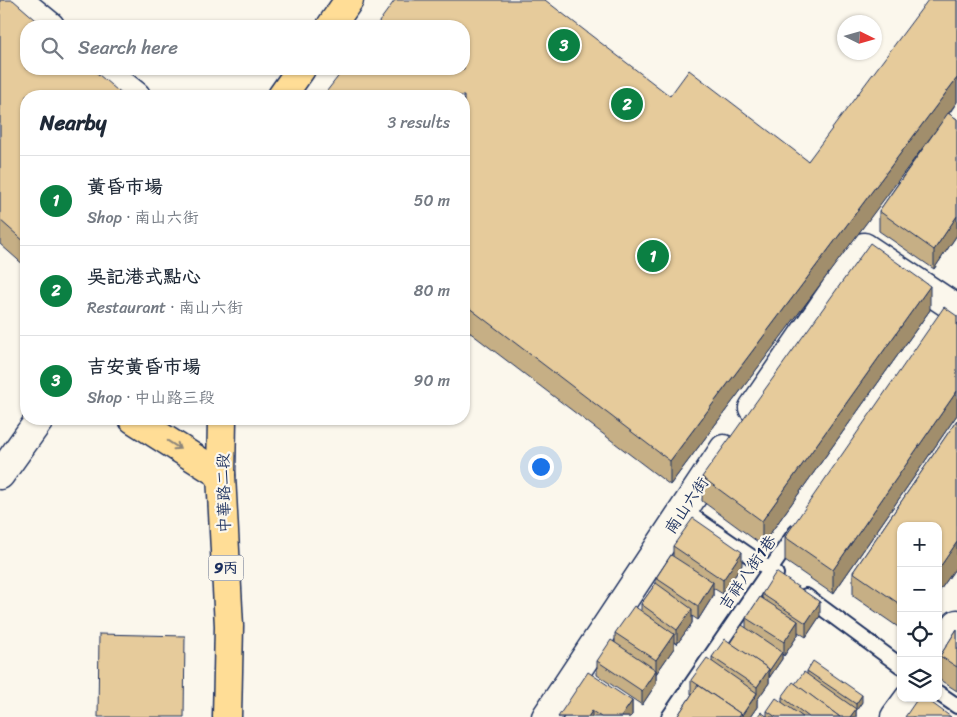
<!DOCTYPE html>
<meta charset="utf-8">
<style>
:root{--surface:#fff;--page:#f2f2f3;--text:#1f2937;--muted:#747a83;--line:#e0e1e3;--accent:#0b8043}
body{margin:0;font-family:Sriracha,"LXGW WenKai TC",sans-serif;background:var(--page);color:var(--text)}
.controls{position:absolute;right:15px;bottom:15px;display:grid;overflow:hidden;border-radius:10px;box-shadow:0 1px 4px #0004}
.controls button{width:45px;height:45px;display:grid;place-items:center;padding:0;border:0;border-bottom:1px solid var(--line);background:var(--surface);color:var(--text);font:25px sans-serif}
.compass{position:absolute;left:837px;top:15px;width:45px;height:45px;border-radius:50%;background:var(--surface);box-shadow:0 1px 4px #0004;rotate:95deg}
.you{position:absolute;left:540px;top:466px;width:18px;height:18px;margin:-12px;border:4px solid #fff;border-radius:50%;background:#1a73e8;box-shadow:0 0 0 8px #1a73e833}
.badge{display:grid;place-items:center;width:32px;height:32px;border-radius:50%;background:var(--accent);color:#fff;font-size:16px;font-weight:700}
.pin{position:absolute;translate:-50% -50%;border:2px solid #fff;box-shadow:0 1px 5px #0006}
.list{margin:0;padding:0;list-style:none}
h2{display:flex;justify-content:space-between;align-items:center;height:65px;margin:0;padding:0 20px;font-size:21px}
h2 small{font-size:16px;font-weight:400;color:var(--muted)}
.list li{display:grid;grid-template-columns:32px 1fr auto;gap:15px;align-items:center;box-sizing:border-box;height:90px;padding:0 20px;border-top:1px solid var(--line)}
.list b{display:block;font-size:19px;white-space:nowrap}
.list p{margin:0;font-size:16px;white-space:nowrap;color:var(--muted)}
.list em{font-size:16px;font-style:normal;color:var(--muted)}
.icon{flex:none;width:28px;height:28px;fill:none;stroke:currentColor;stroke-width:2;stroke-linecap:round;stroke-linejoin:round}
.map{position:relative;flex:none;width:957px;height:717px;overflow:hidden}
.search{position:absolute;background:var(--surface);box-shadow:0 1px 4px #0004;left:20px;top:20px;width:450px;height:55px;display:flex;align-items:center;gap:12px;box-sizing:border-box;padding:0 18px;border-radius:20px;color:var(--muted);font-size:19px}
.panel{position:absolute;background:var(--surface);box-shadow:0 1px 4px #0004;left:20px;top:90px;width:450px;height:335px;border-radius:20px}
.map>svg:first-child{display:block}
.lines{fill:none;stroke-linecap:round;stroke-linejoin:round}
.service-casing{stroke:#1b2f5e;stroke-width:18}
.minor-casing{stroke:#1b2f5e;stroke-width:31}
.tertiary-casing{stroke:#1b2f5e;stroke-width:31}
.primary-casing{stroke:#1b2f5e;stroke-width:31}
.service{stroke:#fbf7ec;stroke-width:14}
.minor{stroke:#fbf7ec;stroke-width:28}
.tertiary{stroke:#fbf7ec;stroke-width:28}
.primary{stroke:#ffdd96;stroke-width:28}
.wall{fill:#c6af85;stroke:#1b2f5e}
.shaded-wall{fill:#a18e6c;stroke:#1b2f5e}
.building{fill:#e6cb9b;stroke:#1b2f5e}
.oneway{stroke:#8d867a}
.labels{text-anchor:middle;stroke-width:4.5;stroke-linejoin:round;paint-order:stroke}
.shield{fill:#fbf7ec;stroke:#5e6b89;stroke-width:1}
.shield-label{font-size:15px;font-weight:bold;fill:#1b2f5e}
.street-label{font-size:16px;fill:#1b2f5e;stroke:#fbf7ec}
</style>
<div class="map">
<svg width="957" height="717" viewBox="0 0 957 717">
<rect width="100%" height="100%" fill="#fbf7ec"/>
<filter id="ink" filterUnits="userSpaceOnUse"><feTurbulence type="fractalNoise" baseFrequency=".02" numOctaves="2"/><feDisplacementMap in="SourceGraphic" scale="10" xChannelSelector="R" yChannelSelector="G"/><feConvolveMatrix kernelMatrix="1 2 1 2 8 2 1 2 1" color-interpolation-filters="sRGB"/></filter>
<g filter="url(#ink)">
<g class="lines">
<g class="service-casing">
<g id="service">
<polyline points="682,509 776,574"/>
<polyline points="806,596 901,666"/>
<polyline points="938,693 957,706"/>
<polyline points="669,717 796,532"/>
</g>
</g>
<g class="minor-casing">
<g id="minor">
<polyline points="753,408 864,247 957,309"/>
<polyline points="938,654 957,624"/>
<polyline points="546,717 724,449"/>
<polyline points="895,717 909,698"/>
</g>
</g>
<g class="tertiary-casing">
<g id="tertiary">
<polyline points="18,0 50,26"/>
<polyline points="102,69 136,96"/>
<polyline points="0,475 40,419"/>
</g>
</g>
<g class="primary-casing">
<g id="primary">
<polyline points="331,26 349,0"/>
<polyline points="282,96 301,69"/>
<polyline points="133,419 221,475"/>
<polyline points="222,419 221,475 229,626 227,717"/>
</g>
</g>
<use href="#service" class="service"/>
<use href="#minor" class="minor"/>
<use href="#tertiary" class="tertiary"/>
<use href="#primary" class="primary"/>
</g>
<g class="wall">
<polygon points="0,0 26,96 26,267 0,244"/>
<polygon points="957,0 957,102 949,114 957,119 957,235 934,269 879,231 879,211 928,140 670,485 464,328 464,96 670,96 808,161"/>
<polygon points="930,310 762,545 702,501 702,477"/>
<polygon points="957,316 957,415 833,594 785,561 785,537"/>
<polygon points="957,420 957,566 938,593 901,526 901,629 853,596 853,572"/>
<polygon points="673,546 742,565 723,594 713,588 713,596 698,620 692,616 692,623 677,644 674,642 674,648 656,674 656,684 642,705 597,675 597,661 615,643 615,633 641,610 641,604 656,583 656,578 673,556"/>
<polygon points="762,594 820,616 806,637 798,632 798,635 784,656 782,654 782,659 769,678 769,683 757,700 757,707 750,717 677,717 692,694 691,694 691,680 712,662 712,657 730,643 746,628 746,618 762,598"/>
<polygon points="957,629 957,691 940,680 940,656"/>
<polygon points="807,671 862,702 856,711 856,717 757,717 767,717 767,711 782,702 782,697 795,684 807,674"/>
<polygon points="632,701 632,715 630,717 558,717"/>
</g>
<g class="shaded-wall">
<polygon points="957,78 957,102 670,485 670,461"/>
<polygon points="957,216 957,235 934,269 934,250"/>
<polygon points="930,286 930,310 762,545 762,521"/>
<polygon points="957,391 957,415 833,594 833,570"/>
<polygon points="957,542 957,566 938,593 938,570"/>
<polygon points="742,552 742,565 723,594 723,580"/>
<polygon points="713,582 713,596 698,620 698,606"/>
<polygon points="820,602 820,616 806,637 806,623"/>
<polygon points="692,609 692,623 677,644 677,630"/>
<polygon points="798,621 798,635 784,656 784,642"/>
<polygon points="674,634 674,648 656,674 656,660"/>
<polygon points="782,652 782,659 769,678 769,671"/>
<polygon points="769,669 769,683 757,700 757,707 750,717 742,717 742,715 757,694 757,687"/>
<polygon points="656,670 656,684 642,705 642,691"/>
<polygon points="862,695 862,702 856,711 856,717 850,717 856,709 856,704"/>
<polygon points="632,701 632,715 630,717 621,717"/>
<polygon points="592,711 592,717 588,717"/>
</g>
<g class="building">
<polygon points="0,0 13,0 43,26 26,26 26,69 92,69 124,96 26,96 26,243 0,220"/>
<polygon points="395,0 545,0 670,96 689,70 808,161 928,0 957,0 957,78 670,461 464,304 464,96 323,96 344,69 464,69 464,26 376,26"/>
<polygon points="948,113 957,119 957,216 934,250 879,211"/>
<polygon points="870,243 930,286 762,521 702,477"/>
<polygon points="944,307 957,316 957,391 833,570 785,537"/>
<polygon points="957,420 957,542 938,570 938,526 901,526 901,605 853,572"/>
<polygon points="693,518 742,552 723,580 673,546"/>
<polygon points="671,555 713,582 698,606 656,578"/>
<polygon points="776,572 820,602 806,623 762,594"/>
<polygon points="656,583 692,609 677,630 641,604"/>
<polygon points="760,597 798,621 784,642 746,618"/>
<polygon points="634,606 674,634 656,660 615,633"/>
<polygon points="742,625 782,652 769,671 769,669 730,643"/>
<polygon points="957,629 957,667 940,656"/>
<polygon points="99,634 185,636 184,717 98,717"/>
<polygon points="725,639 769,669 757,687 712,657"/>
<polygon points="611,640 656,670 642,691 597,661"/>
<polygon points="707,658 757,693 742,715 741,714 691,680"/>
<polygon points="813,661 862,695 856,704 807,671"/>
<polygon points="588,672 632,701 621,717 601,717 592,711 588,717 558,717"/>
<polygon points="804,672 856,709 850,717 840,717 795,684"/>
<polygon points="793,682 840,717 809,717 782,697"/>
<polygon points="698,685 741,714 739,717 677,717"/>
<polygon points="776,698 803,717 776,717 767,711"/>
<polygon points="918,698 925,698 951,717 905,717"/>
<polygon points="761,712 768,717 757,717"/>
</g>
<defs><path id="oneway-shaft" d="M-6 0H5M1.5-3L5.5 0L1.5 3" fill="none" stroke-width="1.6" stroke-linecap="round" stroke-linejoin="round" transform="scale(1.25)"/></defs>
<use class="oneway" href="#oneway-shaft" transform="translate(174 445) rotate(33)"/>
</g>
<g class="labels">
<rect class="shield" x="208.5" y="555.5" width="35" height="25" rx="4"/>
<g class="shield-label">
<text x="226" y="573">9丙</text>
</g>
<g class="street-label">
<text transform="translate(223 493) rotate(-91)" y="6">中華路二段</text>
<text transform="translate(686 505) rotate(-56)" y="6">南山六街</text>
<text transform="translate(747 572) rotate(-55)" y="6">吉祥八街1巷</text>
</g>
</g>
</svg>
<div class="controls">
<button>+</button>
<button>−</button>
<button><svg class="icon" aria-label="locate" viewBox="0 0 24 24"><circle cx="12" cy="12" r="6"/><path d="M12 2v4M12 18v4M2 12h4M18 12h4"/></svg></button>
<button><svg class="icon" aria-label="layers" viewBox="0 0 24 24"><path d="M12 4l9 5-9 5-9-5zM3 14l9 5 9-5"/></svg></button>
</div>
<svg class="compass" viewBox="-18 -18 36 36"><path d="M0-13l5 13h-10z" fill="#e53935"/><path d="M0 13l5-13h-10z" fill="#747a83"/></svg>
<div class="you"></div>
<div class="pin badge" style="left:653px;top:256px">1</div>
<div class="pin badge" style="left:627px;top:104px">2</div>
<div class="pin badge" style="left:564px;top:45px">3</div>
<div class="search"><svg class="icon" aria-label="search" viewBox="0 0 24 24"><circle cx="10" cy="10" r="6"/><path d="M15 15l6 6"/></svg>Search here</div>
<section class="panel">
<h2>Nearby<small>3 results</small></h2>
<ul class="list">
<li><span class="badge">1</span><div><b>黃昏市場</b><p>Shop · 南山六街</p></div><em>50 m</em></li>
<li><span class="badge">2</span><div><b>吳記港式點心</b><p>Restaurant · 南山六街</p></div><em>80 m</em></li>
<li><span class="badge">3</span><div><b>吉安黃昏市場</b><p>Shop · 中山路三段</p></div><em>90 m</em></li>
</ul>
</section>
</div>
